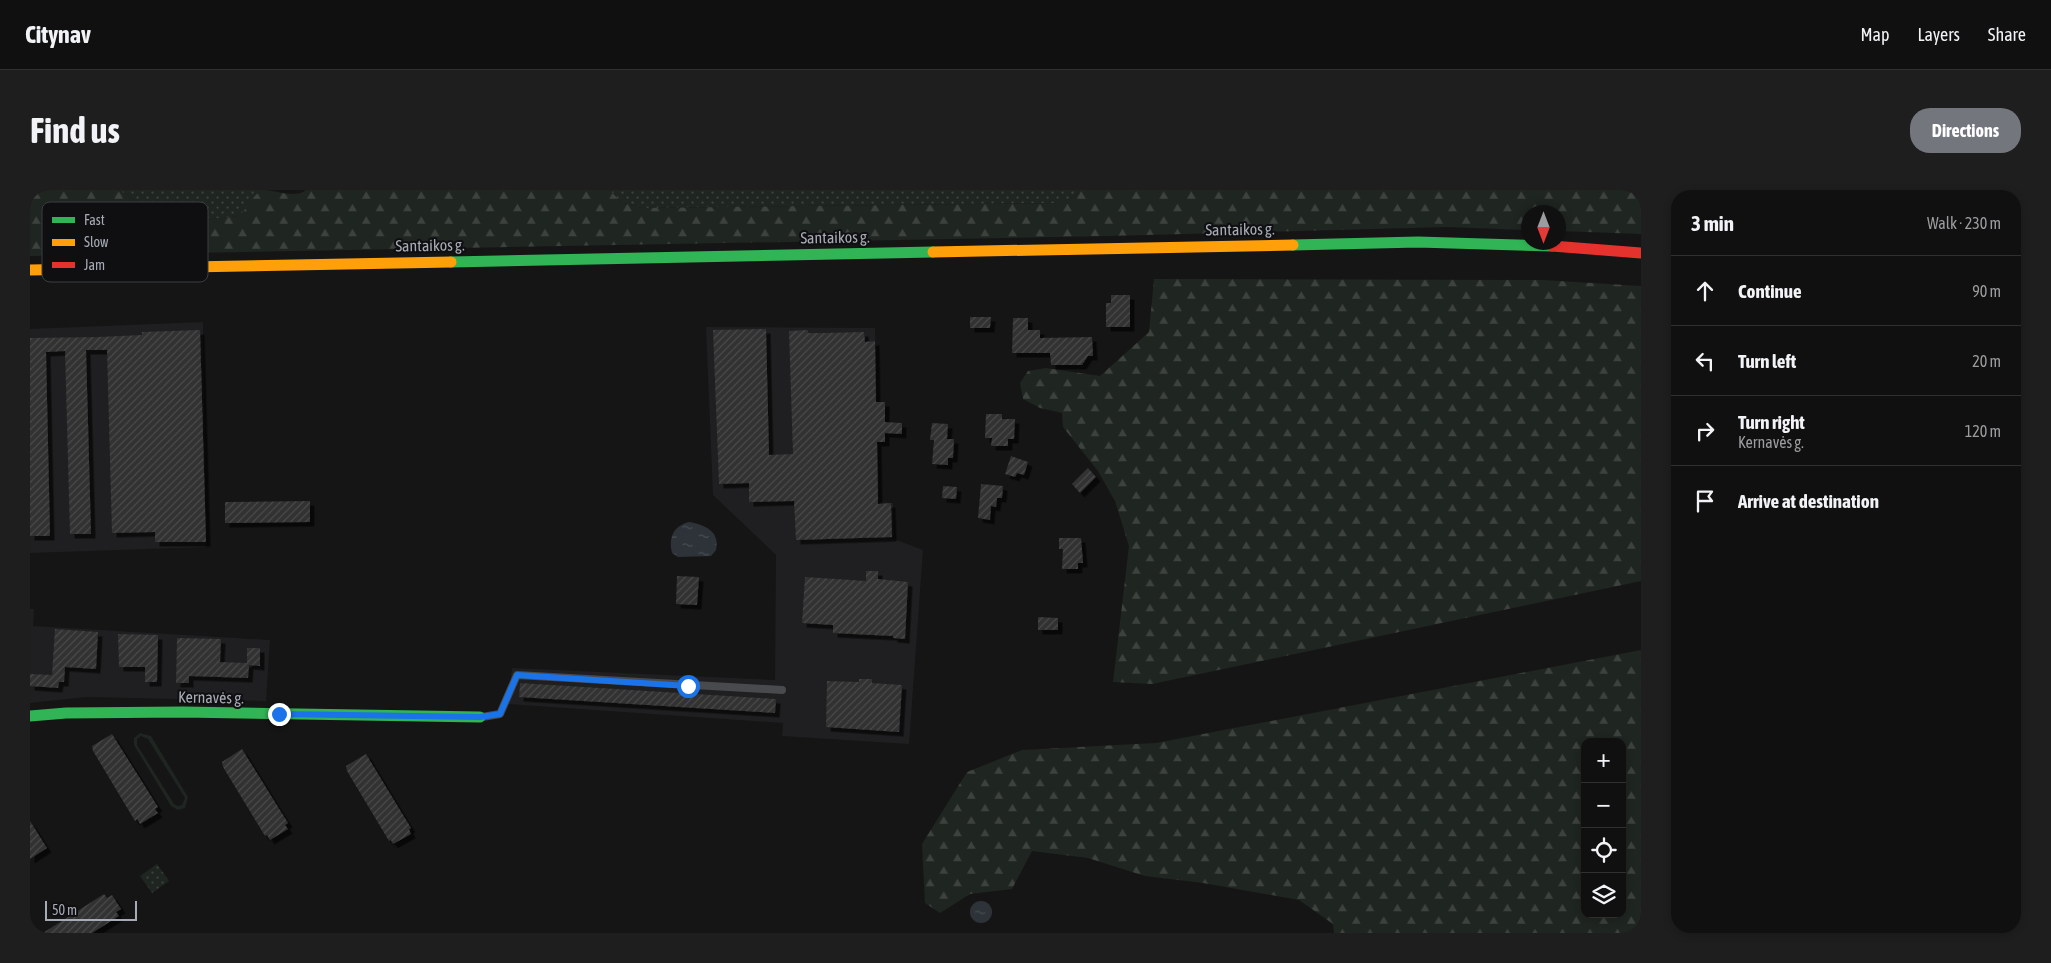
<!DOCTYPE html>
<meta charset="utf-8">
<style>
:root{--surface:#101010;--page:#1e1e1e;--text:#f1f3f6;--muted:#9c9d9f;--line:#303030;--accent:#74767d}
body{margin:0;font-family:"Asap Condensed",sans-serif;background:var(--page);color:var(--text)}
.controls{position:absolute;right:15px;bottom:15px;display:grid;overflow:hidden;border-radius:10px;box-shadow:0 2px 8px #0003}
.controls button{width:45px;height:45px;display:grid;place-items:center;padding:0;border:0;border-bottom:1px solid var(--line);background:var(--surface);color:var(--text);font:25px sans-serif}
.compass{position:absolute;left:1491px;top:15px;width:45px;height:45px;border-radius:50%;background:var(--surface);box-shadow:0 2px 8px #0003;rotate:180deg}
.scale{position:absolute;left:15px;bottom:12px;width:92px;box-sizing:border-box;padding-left:5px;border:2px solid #a7abb5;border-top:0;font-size:14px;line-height:18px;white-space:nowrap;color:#a7abb5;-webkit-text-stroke:4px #0f0f11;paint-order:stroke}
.stop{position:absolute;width:15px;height:15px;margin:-11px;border:4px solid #1a73e8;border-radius:50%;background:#fff}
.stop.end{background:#1a73e8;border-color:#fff;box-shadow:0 1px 5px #0008}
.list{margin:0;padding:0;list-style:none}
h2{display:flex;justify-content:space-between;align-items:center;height:65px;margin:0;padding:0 20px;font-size:21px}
h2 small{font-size:16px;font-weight:400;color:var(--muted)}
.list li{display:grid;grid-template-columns:32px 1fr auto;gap:15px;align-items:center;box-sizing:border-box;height:70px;padding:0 20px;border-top:1px solid var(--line)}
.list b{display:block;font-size:19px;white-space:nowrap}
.list p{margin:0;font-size:16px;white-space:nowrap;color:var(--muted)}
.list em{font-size:16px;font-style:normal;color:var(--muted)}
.icon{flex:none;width:28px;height:28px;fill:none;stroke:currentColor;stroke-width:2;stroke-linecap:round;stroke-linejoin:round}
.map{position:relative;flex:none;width:1611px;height:743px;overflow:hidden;border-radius:20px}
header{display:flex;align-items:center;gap:30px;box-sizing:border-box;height:70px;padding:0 25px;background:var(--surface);border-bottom:1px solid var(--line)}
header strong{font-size:24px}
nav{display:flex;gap:28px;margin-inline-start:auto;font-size:18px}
.intro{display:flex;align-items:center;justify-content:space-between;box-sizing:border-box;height:120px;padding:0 30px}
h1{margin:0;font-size:35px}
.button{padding:12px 22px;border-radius:20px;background:var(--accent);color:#fff;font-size:18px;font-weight:700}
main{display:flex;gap:30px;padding:0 30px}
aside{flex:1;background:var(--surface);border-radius:20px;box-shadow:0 2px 8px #0003}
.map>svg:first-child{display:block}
.built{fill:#1f1f21}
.grass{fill:url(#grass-dots)}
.forest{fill:url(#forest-firs);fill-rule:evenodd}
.pitch{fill:#1f2520;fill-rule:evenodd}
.water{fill:url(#water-ripples)}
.building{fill:url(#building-hatch);filter:url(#shadow)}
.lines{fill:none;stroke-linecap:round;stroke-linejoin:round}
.lane{stroke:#494a4e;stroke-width:8}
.fast{stroke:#30b455;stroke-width:11}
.slow{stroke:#ff9f0a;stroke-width:11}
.jam{stroke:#e5322d;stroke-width:11}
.route{stroke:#1a73e8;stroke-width:6}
.labels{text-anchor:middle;stroke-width:4;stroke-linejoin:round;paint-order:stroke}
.street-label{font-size:16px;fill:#a7abb5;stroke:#0f0f11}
.key{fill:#0f0f11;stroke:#3d3e42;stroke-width:1}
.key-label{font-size:14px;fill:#a7abb5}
</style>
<header>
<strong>Citynav</strong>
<nav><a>Map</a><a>Layers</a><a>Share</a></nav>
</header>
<div class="intro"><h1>Find us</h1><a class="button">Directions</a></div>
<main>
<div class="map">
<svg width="1611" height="743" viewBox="0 0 1611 743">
<defs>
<pattern id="grass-dots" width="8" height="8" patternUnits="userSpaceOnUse" patternTransform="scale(1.25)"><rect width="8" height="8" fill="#1f2520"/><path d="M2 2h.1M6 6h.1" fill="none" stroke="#3d423e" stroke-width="1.8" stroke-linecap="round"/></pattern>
<pattern id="forest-firs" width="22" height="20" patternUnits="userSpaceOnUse" patternTransform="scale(1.25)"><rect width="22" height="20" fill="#1f2520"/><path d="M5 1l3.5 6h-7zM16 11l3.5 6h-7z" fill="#3d423e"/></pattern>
<pattern id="water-ripples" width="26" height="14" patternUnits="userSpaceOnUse" patternTransform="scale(1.25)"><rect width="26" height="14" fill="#2d3339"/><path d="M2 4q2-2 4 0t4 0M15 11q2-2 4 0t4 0" fill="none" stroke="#494e53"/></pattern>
<pattern id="building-hatch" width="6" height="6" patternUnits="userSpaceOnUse" patternTransform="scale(1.25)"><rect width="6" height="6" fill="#303030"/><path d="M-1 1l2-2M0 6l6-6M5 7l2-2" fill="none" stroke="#4b4b4c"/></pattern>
<filter id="shadow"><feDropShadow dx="4.5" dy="4.5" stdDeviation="0" flood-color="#0009"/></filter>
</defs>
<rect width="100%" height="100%" fill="#151515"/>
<g class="built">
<polygon points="173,132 176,357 0,363 0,139"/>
<polygon points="676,137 845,138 849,312 863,313 864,349 893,360 879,554 752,546 753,533 478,514 482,478 745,490 746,365 683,305"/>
<polygon points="0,419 4,419 3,436 240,450 236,511 56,507 0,513"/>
</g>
<g class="grass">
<polygon points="88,0 234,0 226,6 210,26 127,35 115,30 101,7"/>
<path d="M580 0H1049C1045 8 1036 11 1028 13L612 18C598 15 589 12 580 0Z"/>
<polygon points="127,674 139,691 122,703 110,686"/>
</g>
<g class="forest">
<path d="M0 0H88L101 7 115 30 127 35 209 26C217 19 223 4 233 0 247 0 264 9 276 0H580C589 12 598 15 612 18L1027 13C1036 11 1045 8 1049 0H1611V44L1529 41 1528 22H1498V40L1417 37 1077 46 0 66Z"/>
<polygon points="1124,89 1513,90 1611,96 1611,391 1122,494 1083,492 1099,356 1085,311 1068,281 1033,237 1032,223 1010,218 993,209 990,193 998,181 1016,178 1070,186 1119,142"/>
<path d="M1611 460V743H1304L1303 734 1269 710 1173 693 1115 686 1058 668 1002 661 982 699 940 704 910 723 895 713 892 654 937 582 992 560 1126 553ZM1555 552H1592V724H1555Z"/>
</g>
<path class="pitch" d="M110 543 121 546 158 607 155 618 148 620 141 616 104 555V548ZM111 546 118 549 155 608 152 615 148 616 144 614 107 555V549Z"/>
<g class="water">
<path d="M659 332C675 335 690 341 686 360L681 366 648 367 642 363C638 347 644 336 659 332Z"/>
<circle cx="951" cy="722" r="11"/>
</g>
<g class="building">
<polygon points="1081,105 1100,105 1100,137 1076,137 1076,113 1081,113"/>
<polygon points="940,127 961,127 960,138 940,138"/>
<polygon points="983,128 998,128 998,140 1010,140 1010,148 1062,147 1063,166 1058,166 1052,175 1021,175 1020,163 982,163"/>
<polygon points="736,139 739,265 763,264 759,141 778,140 778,143 793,143 834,142 835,152 845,151 846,212 855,212 855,232 872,233 872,244 855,243 855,252 847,252 848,314 861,313 862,347 766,350 764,311 719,312 719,293 689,294 683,140"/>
<polygon points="170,140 176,352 125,352 125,342 82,343 77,160 56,160 61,344 40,344 35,161 16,162 20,346 0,346 0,148 68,147 112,145 112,142"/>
<polygon points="956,224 972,224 972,229 985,229 984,249 978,249 978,256 961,256 962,248 955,248"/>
<polygon points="902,233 918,234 917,249 924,249 923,268 918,268 918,275 902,274 904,250 900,250"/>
<polygon points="981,266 998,272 994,285 987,283 985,287 975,284"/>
<polygon points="1058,278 1066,287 1050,303 1042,294"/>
<polygon points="951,294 973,296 972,308 967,308 966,317 961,316 960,330 948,328"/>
<polygon points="913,296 927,297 926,309 912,308"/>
<polygon points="280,311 280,332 195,333 195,312"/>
<polygon points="1029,348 1051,348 1053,373 1048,373 1048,379 1032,379 1033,359 1029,359"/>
<polygon points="836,381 848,381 848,389 878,392 875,449 863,448 863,446 803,443 803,435 772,433 775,387 836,391"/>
<polygon points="647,386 669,387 667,415 646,414"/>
<polygon points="1008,427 1028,428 1028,440 1008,440"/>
<polygon points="25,439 68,442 66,479 35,477 34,492 29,492 28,498 0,496 0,484 22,485"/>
<polygon points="88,444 128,445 127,492 115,492 115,477 89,477"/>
<polygon points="147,448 191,449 190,472 217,473 217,458 230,458 230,476 219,475 218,488 159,486 159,493 146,493"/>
<polygon points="829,489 842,489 842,493 872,495 869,542 796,537 797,491 829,492"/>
<polygon points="490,493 746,509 745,523 489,507"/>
<polygon points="82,544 128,617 125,619 128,623 110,634 107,629 105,631 63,561 62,556"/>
<polygon points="212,559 258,633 255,635 258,639 240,650 237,645 235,646 193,577 192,572"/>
<polygon points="336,564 381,638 379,639 381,644 363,654 361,650 359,651 317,581 316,576"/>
<polygon points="0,631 17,658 0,669"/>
<polygon points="74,704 77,708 82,705 91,719 86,722 89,726 62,743 13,743"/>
</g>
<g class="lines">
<polyline class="lane" points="452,527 470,524 487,485 752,500"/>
<g class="fast">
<polyline points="1263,55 1388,52 1522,56"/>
<polyline points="421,72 903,62"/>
<polyline points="0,526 36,523 153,522 450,527"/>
</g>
<g class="slow">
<polyline points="903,62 1263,55"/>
<polyline points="0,80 421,72"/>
</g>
<polyline class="jam" points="1522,56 1611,63"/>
</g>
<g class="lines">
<polyline class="route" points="249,524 450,527 470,524 487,485 658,496"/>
</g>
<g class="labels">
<g class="street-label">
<text transform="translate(1210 39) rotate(-1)" y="6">Santaikos g.</text>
<text transform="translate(805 47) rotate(-1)" y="6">Santaikos g.</text>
<text transform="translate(400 55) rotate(-1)" y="6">Santaikos g.</text>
<text transform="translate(181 507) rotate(1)" y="6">Kernavės g.</text>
</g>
</g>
<rect x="12" y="12" width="166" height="80" rx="8" class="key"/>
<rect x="22" y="27" width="23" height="6" fill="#30b455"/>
<rect x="22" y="49" width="23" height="7" fill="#ff9f0a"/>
<rect x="22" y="72" width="23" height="6" fill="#e5322d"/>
<g class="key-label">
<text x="54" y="35">Fast</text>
<text x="54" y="57">Slow</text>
<text x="54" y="80">Jam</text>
</g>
</svg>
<div class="controls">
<button>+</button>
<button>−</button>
<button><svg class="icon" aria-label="locate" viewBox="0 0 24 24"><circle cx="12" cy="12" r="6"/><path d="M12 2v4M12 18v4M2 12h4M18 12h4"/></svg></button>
<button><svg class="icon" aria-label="layers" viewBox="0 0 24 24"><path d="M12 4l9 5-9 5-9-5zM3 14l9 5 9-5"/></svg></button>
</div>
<svg class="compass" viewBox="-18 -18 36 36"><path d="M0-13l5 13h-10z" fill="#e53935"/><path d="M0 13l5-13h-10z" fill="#9c9d9f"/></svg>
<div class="scale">50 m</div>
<div class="stop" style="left:658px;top:496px"></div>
<div class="stop end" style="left:249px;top:524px"></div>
</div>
<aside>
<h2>3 min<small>Walk · 230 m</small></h2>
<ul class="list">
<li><svg class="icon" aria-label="ahead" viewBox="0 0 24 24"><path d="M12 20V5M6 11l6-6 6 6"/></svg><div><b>Continue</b></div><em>90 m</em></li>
<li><svg class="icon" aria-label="left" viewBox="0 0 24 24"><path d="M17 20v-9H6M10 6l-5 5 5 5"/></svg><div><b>Turn left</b></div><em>20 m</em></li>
<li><svg class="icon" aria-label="right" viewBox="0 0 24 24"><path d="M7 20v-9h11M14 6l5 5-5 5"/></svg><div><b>Turn right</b><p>Kernavės g.</p></div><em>120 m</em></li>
<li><svg class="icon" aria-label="arrive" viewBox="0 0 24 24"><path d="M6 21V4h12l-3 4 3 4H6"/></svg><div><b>Arrive at destination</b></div></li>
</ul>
</aside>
</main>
